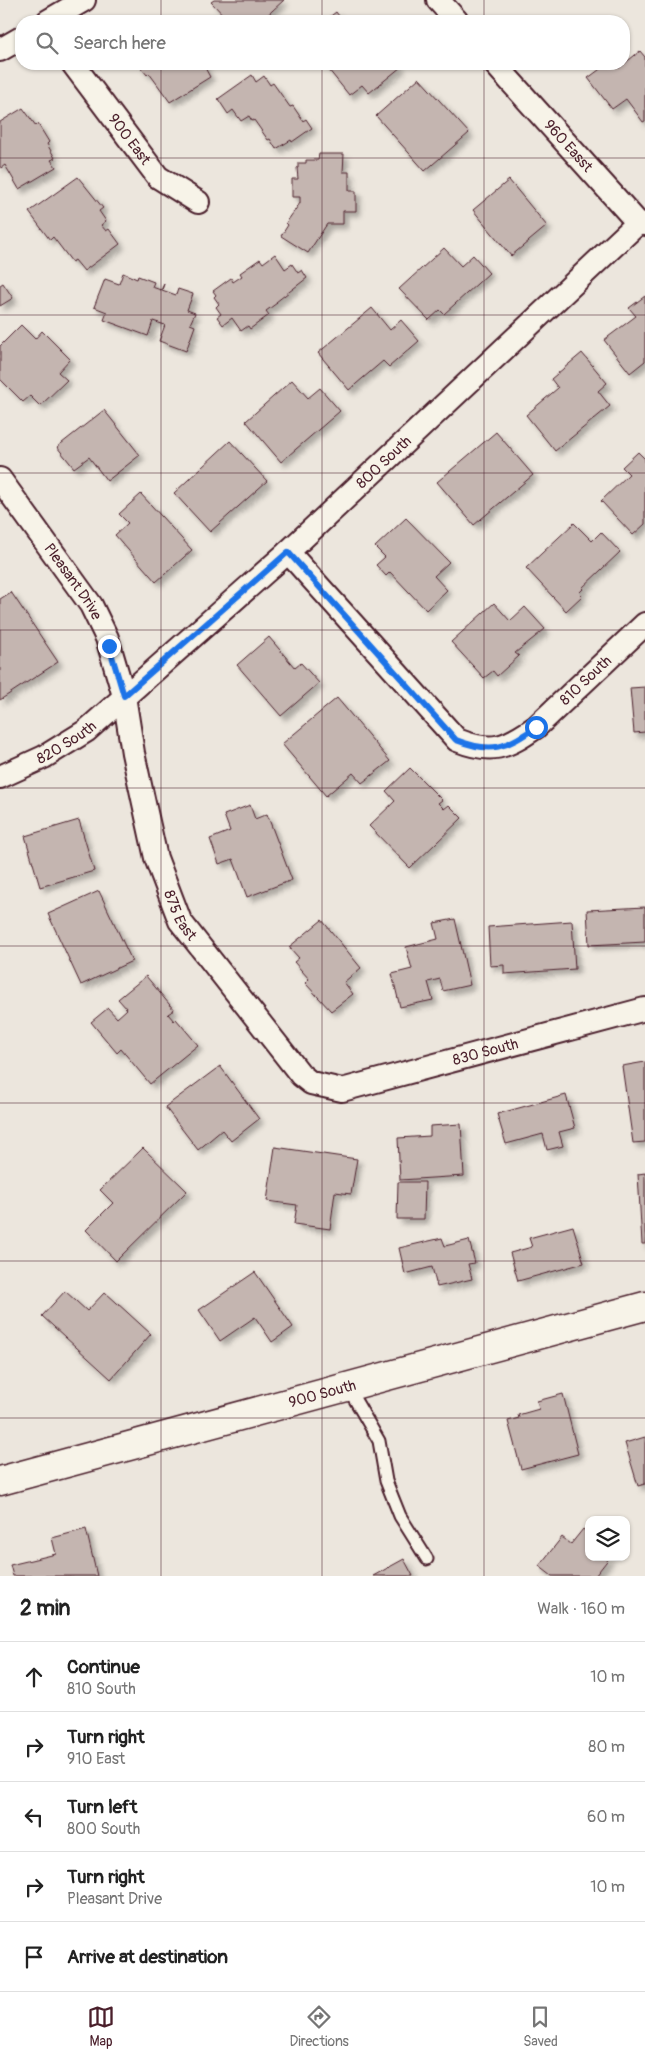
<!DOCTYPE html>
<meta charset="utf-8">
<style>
:root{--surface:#fff;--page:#f2f2f2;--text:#222;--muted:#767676;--line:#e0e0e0;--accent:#4a1f2b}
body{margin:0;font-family:Pangolin,sans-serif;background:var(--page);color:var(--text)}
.controls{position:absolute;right:15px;bottom:15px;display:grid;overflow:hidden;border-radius:10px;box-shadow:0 1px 4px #0004}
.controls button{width:45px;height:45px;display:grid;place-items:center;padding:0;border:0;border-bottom:1px solid var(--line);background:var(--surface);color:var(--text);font:25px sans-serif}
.stop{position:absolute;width:15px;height:15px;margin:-11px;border:4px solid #1a73e8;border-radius:50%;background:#fff}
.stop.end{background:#1a73e8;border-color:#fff;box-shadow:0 1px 5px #0008}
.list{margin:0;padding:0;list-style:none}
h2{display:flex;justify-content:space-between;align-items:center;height:65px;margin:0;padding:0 20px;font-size:21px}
h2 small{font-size:16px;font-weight:400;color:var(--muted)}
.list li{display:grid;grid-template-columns:32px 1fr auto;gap:15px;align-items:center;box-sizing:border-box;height:70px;padding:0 20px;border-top:1px solid var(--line)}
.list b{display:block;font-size:19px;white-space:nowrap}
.list p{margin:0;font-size:16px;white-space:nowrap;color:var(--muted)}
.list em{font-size:16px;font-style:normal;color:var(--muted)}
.icon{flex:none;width:28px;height:28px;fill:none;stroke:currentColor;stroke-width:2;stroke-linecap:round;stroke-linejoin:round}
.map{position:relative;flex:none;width:645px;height:1576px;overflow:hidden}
.search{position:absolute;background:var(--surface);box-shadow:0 1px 4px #0004;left:15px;right:15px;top:15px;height:55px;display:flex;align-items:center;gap:12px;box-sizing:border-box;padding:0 18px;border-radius:20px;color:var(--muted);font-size:19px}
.sheet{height:415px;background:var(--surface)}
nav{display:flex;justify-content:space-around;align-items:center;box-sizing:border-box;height:70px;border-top:1px solid var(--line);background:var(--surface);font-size:14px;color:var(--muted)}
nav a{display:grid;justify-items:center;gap:2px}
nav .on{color:var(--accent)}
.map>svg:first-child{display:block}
.building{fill:#c4b5b0;stroke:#4a1f2b;filter:url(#shadow)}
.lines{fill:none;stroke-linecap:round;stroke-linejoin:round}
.service-casing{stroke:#4a1f2b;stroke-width:15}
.minor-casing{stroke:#4a1f2b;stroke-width:26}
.tertiary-casing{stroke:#4a1f2b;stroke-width:31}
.service{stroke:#f7f3e8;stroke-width:11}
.minor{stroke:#f7f3e8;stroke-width:22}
.tertiary{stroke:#f7f3e8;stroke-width:28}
.route{stroke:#1a73e8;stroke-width:6}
.grid{fill:none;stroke:#4a1f2b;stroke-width:1;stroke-opacity:0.55}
.labels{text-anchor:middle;stroke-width:4.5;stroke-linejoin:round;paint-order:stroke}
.street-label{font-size:15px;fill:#4a1f2b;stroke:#f7f3e8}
</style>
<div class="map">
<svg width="645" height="1576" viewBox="0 0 645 1576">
<defs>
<filter id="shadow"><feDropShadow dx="4.5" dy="4.5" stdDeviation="2.5" flood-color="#0004"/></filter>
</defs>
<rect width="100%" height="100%" fill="#ece6dd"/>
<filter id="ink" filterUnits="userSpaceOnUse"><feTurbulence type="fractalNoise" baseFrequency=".02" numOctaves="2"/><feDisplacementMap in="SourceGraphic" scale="10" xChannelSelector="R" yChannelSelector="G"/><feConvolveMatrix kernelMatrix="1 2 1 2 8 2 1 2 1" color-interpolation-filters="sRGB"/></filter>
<g filter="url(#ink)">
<g class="building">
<polygon points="214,0 284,0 261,21 229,21 211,2"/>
<polygon points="336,12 343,21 324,21"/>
<polygon points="640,51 645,57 645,121 643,122 626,99 612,109 588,78 607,64 616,64 619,68"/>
<polygon points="138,64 203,64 210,77 170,102 149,73 147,75"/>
<polygon points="324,64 399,64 401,67 369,93 362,85 349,95"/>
<polygon points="252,75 256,82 264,76 270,85 273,83 290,107 293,106 303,121 306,119 312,128 292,142 291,140 276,149 270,139 268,140 254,120 252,121 249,116 241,121 233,110 228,114 218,99"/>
<polygon points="419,78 469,133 425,171 376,116"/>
<polygon points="23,108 36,126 38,124 49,142 47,144 55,158 51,160 56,167 19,189 5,165 1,168 0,166 0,122"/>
<polygon points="319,154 344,154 343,172 349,172 349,191 356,191 356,211 343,211 343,224 327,224 308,253 281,236 288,225 286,223 300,203 300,197 292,197 292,179 298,179 297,168 298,168 298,163 306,163 306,160 318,160"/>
<polygon points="78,177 103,208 99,211 106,221 101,225 106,231 109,229 120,244 84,271 75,260 72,262 53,237 50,240 29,212"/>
<polygon points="509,180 547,226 511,256 473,210"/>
<polygon points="444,248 461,266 473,255 489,273 444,314 440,310 429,320 399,289"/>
<polygon points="275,254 285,269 292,264 298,273 302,270 307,278 276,302 277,303 266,311 269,315 250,329 248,326 241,331 232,318 223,325 217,317 221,314 216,307 219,304 214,297 216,295 213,291 231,278 233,282 242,276 240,273 260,259 263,263"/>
<polygon points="123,273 137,279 138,276 154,282 152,287 161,290 164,284 162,290 176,295 178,289 193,294 187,310 195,313 190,324 195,326 186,351 159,341 165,325 153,321 148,336 104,320 107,312 94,307 105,279 119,284"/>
<polygon points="3,283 13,298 0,306 0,285"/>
<polygon points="645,296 645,361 630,373 604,340 636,316 629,308"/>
<polygon points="372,308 390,330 401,320 419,341 389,367 383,361 349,390 318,353"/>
<polygon points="21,325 35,339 42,331 70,359 58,372 67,380 40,406 30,396 23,402 0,379 0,346"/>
<polygon points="582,353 607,383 598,391 610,406 555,451 526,415 558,388 551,379"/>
<polygon points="292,380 308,398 320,388 340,411 281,462 246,421"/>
<polygon points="104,410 140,455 107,481 89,457 74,468 57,447"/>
<polygon points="496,432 533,475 474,525 437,482"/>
<polygon points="230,441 267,481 210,532 174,493"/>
<polygon points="638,452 645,459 645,524 633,535 601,501 629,474 622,467"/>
<polygon points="141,494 192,550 156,582 115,535 128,523 119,514"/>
<polygon points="406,518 449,562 434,576 447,590 426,610 390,572 386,576 376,565 385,557 375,547"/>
<polygon points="574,523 592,541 601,532 620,552 582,588 583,589 579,593 582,596 566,611 526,568"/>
<polygon points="11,592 58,662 0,700 0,599"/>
<polygon points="494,603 510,621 525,607 545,629 515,653 519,656 497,676 493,671 484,678 451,642"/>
<polygon points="269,637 295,668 301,663 319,683 281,716 237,665"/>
<polygon points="645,687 645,732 634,733 630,688"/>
<polygon points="337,698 390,761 362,783 353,773 326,796 282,744"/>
<polygon points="410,768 442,800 438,803 444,809 449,805 462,818 410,868 369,826 395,801 386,791"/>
<polygon points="250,805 255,819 267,814 292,880 247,897 233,859 219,864 210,839 230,831 224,815"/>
<polygon points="79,820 94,871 40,887 25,836"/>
<polygon points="99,891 132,961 81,985 48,914"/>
<polygon points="645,907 645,942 589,945 587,910"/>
<polygon points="455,919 470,985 443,991 440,979 428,982 433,1000 400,1007 392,974 412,969 406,947 438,939 434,923"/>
<polygon points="322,920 361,968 344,982 353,994 331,1011 305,983 309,979 294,962 299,958 289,947"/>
<polygon points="572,921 575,969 504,974 504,965 490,966 488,927"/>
<polygon points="146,976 174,1010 168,1014 174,1021 176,1019 198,1045 150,1084 121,1049 117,1053 91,1022 108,1008 117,1018 127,1009 118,999"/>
<polygon points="645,1062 645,1142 633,1143 622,1066"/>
<polygon points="220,1066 259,1119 231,1141 222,1130 198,1150 165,1107"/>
<polygon points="566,1095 575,1128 559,1132 563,1146 547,1150 543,1134 506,1144 497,1114"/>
<polygon points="461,1124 464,1176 400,1180 398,1138 430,1136 430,1126"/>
<polygon points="275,1147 357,1159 351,1194 335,1192 330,1229 294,1224 297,1205 267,1201"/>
<polygon points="143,1148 187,1191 116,1261 86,1230 113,1203 100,1190"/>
<polygon points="645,1173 645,1244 642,1244 638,1174"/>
<polygon points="398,1182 425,1182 424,1219 397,1219"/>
<polygon points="573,1226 584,1263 518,1281 510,1253 532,1247 529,1238"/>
<polygon points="442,1238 445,1246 469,1240 475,1263 468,1264 472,1279 437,1287 432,1267 405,1274 399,1248"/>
<polygon points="255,1272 293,1327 272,1342 255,1317 220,1341 199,1310"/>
<polygon points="65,1291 87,1311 105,1292 151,1334 111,1379 42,1316"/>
<polygon points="563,1394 578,1454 521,1469 508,1421 519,1418 518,1415 539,1409 537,1401"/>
<polygon points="645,1437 645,1484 638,1486 625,1443"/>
<polygon points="86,1529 97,1576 13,1576 10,1565 56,1554 52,1538"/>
<polygon points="583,1529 589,1534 589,1557 610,1557 595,1576 552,1576 539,1566 562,1537 571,1544"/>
<polygon points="404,1559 413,1576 373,1576"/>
</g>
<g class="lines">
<g class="service-casing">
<polyline id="service" points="347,1386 379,1441 386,1481 400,1516 427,1559"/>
</g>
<g class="minor-casing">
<g id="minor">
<polyline points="438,0 457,21"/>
<polyline points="48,21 84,0"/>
<polyline points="0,50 21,38"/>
<path id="s1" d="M73 64 158 177 198 202"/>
<path id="s2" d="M495 64 638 223 645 224"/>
<path id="s3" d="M0 479 91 605 107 638 124 696 133 753 156 858 180 921 301 1075 311 1083 342 1090 645 1009"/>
<path id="s4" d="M288 552 457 740C492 754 506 748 536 727L645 624"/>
<path id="s5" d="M0 777 44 757 86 731 288 552 638 223"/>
</g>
</g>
<g class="tertiary-casing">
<g id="tertiary">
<path id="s6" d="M0 1481 645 1306"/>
</g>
</g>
<use href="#service" class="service"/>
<use href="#minor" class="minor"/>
<use href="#tertiary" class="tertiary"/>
</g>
</g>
<g class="lines" filter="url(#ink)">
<path class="route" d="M109 646 124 696 288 552 456 740C492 754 506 748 536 727"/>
</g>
<path class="grid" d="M161 0V21M322 0V21M484 0V21M161 64V1576M322 64V1576M484 64V1576M0 158H645M0 315H645M0 473H645M0 630H645M0 788H645M0 946H645M0 1103H645M0 1261H645M0 1418H645"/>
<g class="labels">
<g class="street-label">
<text dy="5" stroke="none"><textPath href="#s1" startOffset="94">900 East</textPath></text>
<text dy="5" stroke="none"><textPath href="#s2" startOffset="110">960 Easst</textPath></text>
<text dy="5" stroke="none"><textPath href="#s5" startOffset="499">800 South</textPath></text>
<text dy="5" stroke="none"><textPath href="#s3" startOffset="126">Pleasant Drive</textPath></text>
<text dy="5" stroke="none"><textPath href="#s4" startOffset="406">810 South</textPath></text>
<text dy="5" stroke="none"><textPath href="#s5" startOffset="75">820 South</textPath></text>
<text dy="5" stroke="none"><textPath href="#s3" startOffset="480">875 East</textPath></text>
<text dy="5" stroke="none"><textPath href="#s3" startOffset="874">830 South</textPath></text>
<text dy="5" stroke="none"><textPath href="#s6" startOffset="334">900 South</textPath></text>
</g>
</g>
</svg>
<div class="controls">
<button><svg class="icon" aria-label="layers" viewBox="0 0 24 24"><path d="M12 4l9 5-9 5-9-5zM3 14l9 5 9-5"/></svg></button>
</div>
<div class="stop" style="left:536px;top:727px"></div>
<div class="stop end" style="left:109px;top:646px"></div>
<div class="search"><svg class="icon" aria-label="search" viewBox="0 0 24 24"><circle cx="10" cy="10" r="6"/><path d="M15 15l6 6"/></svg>Search here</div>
</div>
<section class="sheet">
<h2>2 min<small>Walk · 160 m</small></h2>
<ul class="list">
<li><svg class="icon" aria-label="ahead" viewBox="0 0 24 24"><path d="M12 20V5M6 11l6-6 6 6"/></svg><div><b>Continue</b><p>810 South</p></div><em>10 m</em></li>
<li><svg class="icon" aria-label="right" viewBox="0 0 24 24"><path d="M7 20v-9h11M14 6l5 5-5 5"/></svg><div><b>Turn right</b><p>910 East</p></div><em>80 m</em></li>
<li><svg class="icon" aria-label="left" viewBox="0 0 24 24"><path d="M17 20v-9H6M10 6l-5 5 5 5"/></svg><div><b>Turn left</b><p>800 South</p></div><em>60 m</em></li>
<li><svg class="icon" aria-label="right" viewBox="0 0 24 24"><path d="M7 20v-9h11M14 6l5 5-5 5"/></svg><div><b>Turn right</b><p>Pleasant Drive</p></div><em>10 m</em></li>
<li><svg class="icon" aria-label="arrive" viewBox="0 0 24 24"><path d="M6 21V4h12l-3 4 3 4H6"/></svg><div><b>Arrive at destination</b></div></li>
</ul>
</section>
<nav>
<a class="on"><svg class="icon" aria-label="map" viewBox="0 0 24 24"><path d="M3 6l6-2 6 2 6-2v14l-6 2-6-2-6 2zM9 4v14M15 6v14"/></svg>Map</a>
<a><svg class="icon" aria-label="directions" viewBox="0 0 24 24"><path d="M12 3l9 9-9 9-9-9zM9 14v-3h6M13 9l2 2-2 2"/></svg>Directions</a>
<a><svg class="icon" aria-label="saved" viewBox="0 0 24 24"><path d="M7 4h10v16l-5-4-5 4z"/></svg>Saved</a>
</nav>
